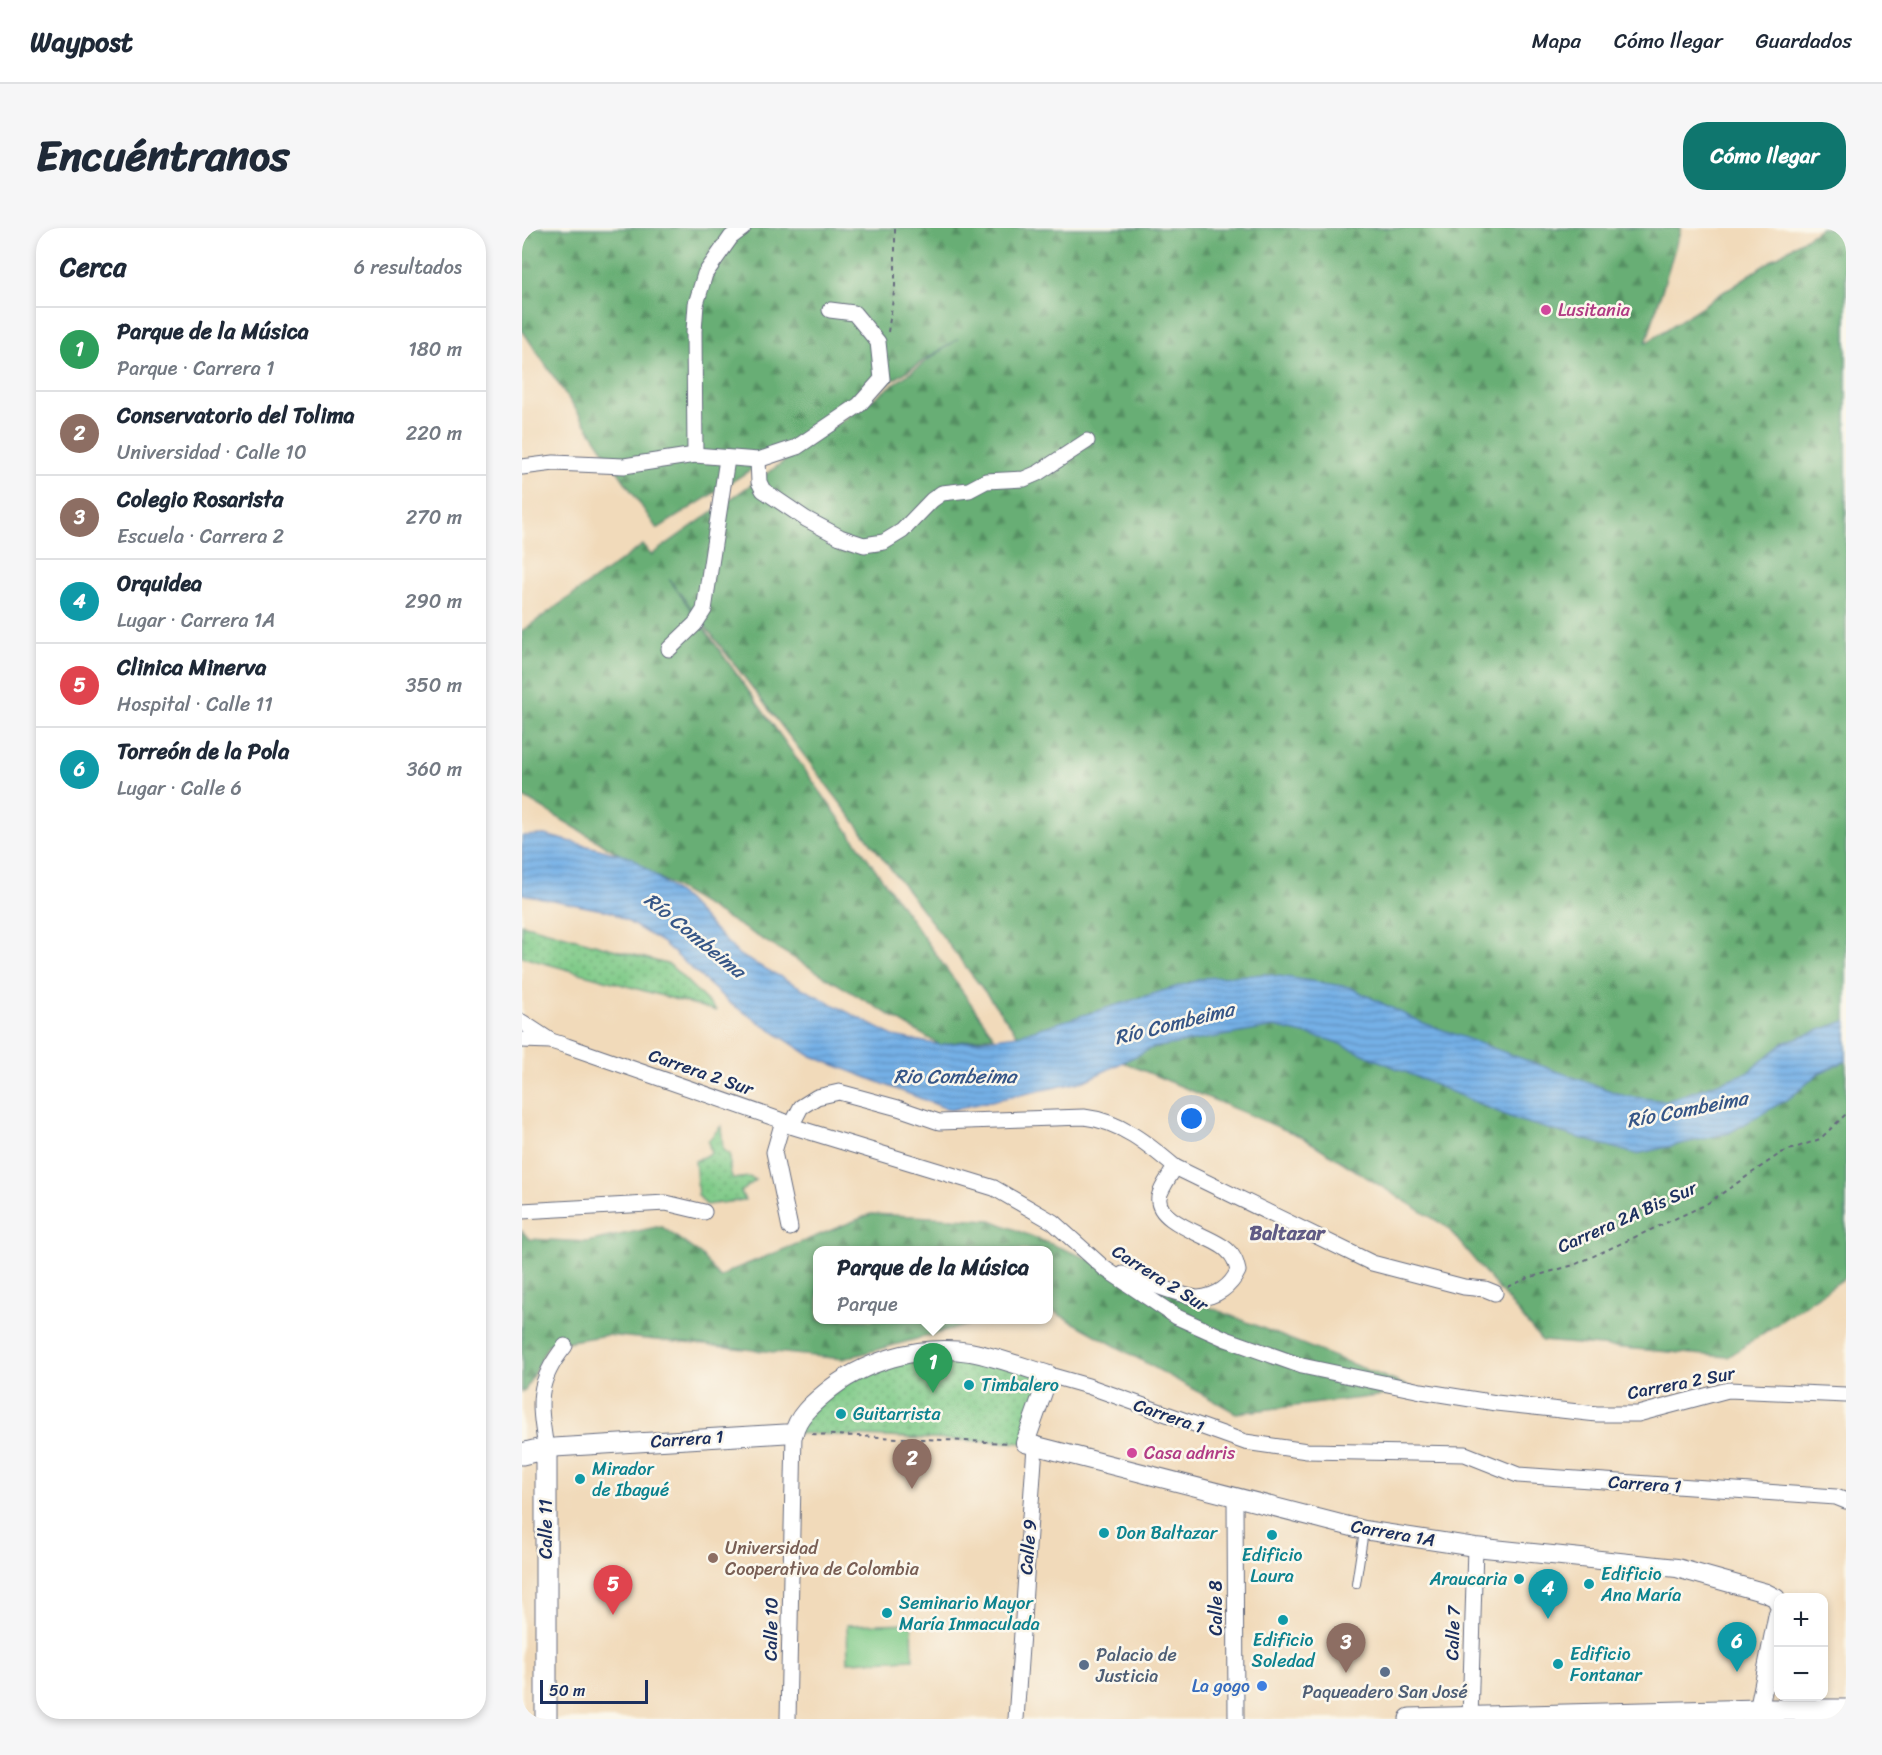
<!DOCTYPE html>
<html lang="es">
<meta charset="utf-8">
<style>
:root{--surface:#fff;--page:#f6f6f7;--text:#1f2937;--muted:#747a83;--line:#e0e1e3;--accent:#0f766e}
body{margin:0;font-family:Sriracha,sans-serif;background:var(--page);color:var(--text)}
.controls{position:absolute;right:18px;bottom:18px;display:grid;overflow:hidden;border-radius:12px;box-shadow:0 3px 9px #0003}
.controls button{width:54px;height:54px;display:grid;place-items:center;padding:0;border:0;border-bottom:2px solid var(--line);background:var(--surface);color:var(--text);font:30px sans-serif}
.scale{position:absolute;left:18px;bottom:15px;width:108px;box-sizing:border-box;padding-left:6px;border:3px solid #1b2f5e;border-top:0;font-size:16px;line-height:21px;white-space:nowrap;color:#1b2f5e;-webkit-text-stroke:4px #fbf7ec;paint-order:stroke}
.you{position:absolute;left:670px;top:891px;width:21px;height:21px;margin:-15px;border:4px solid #fff;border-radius:50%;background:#1a73e8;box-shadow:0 0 0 9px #1a73e833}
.badge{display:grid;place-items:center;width:39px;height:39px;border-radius:50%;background:var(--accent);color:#fff;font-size:20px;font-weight:700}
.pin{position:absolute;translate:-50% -50px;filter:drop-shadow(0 2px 3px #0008)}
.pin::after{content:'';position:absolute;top:32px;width:21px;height:18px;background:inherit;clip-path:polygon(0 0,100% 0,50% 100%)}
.popup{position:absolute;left:291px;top:1018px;width:240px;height:78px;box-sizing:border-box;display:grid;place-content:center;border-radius:12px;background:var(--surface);filter:drop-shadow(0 2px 4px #0005);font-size:20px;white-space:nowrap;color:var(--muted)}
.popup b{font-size:22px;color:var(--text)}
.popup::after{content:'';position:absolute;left:50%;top:100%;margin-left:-12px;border:12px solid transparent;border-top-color:var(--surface)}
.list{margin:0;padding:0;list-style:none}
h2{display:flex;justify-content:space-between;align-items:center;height:78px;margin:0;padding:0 24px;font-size:26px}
h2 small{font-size:20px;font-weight:400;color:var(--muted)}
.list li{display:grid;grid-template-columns:39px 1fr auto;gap:18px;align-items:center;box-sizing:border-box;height:84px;padding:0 24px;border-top:2px solid var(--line)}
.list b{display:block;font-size:22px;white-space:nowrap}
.list p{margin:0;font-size:20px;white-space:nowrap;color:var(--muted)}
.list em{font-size:20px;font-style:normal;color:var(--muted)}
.map{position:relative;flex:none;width:1324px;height:1491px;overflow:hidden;border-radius:24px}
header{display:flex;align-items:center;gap:36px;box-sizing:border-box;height:84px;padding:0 30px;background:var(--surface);border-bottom:2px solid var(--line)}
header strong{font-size:28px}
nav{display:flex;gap:33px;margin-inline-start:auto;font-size:21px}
.intro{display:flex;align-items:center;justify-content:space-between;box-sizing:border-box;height:144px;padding:0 36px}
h1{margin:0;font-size:42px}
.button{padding:15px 27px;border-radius:24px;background:var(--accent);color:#fff;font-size:21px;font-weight:700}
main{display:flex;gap:36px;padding:0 36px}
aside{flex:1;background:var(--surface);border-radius:24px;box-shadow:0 3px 9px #0003}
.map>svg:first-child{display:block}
.green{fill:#7fca88;stroke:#4d7c73;stroke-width:1.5}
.forest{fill:url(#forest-firs);stroke:#416e69;stroke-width:1.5}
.park{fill:url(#park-dots);stroke:#4d7c73;stroke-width:1.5}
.water{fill:url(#water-rules);stroke:#4870a2;stroke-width:1.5}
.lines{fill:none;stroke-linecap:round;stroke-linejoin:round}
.service-casing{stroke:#666b7e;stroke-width:10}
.minor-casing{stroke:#666b7e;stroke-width:17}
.tertiary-casing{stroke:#666b7e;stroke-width:20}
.secondary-casing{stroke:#666b7e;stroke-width:23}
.path{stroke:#666b7e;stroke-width:2;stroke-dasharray:4.5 4.5;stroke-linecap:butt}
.service{stroke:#fff;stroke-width:8}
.minor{stroke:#fff;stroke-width:15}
.tertiary{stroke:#fff;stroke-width:18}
.secondary{stroke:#fff;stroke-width:21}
.hotel-dot{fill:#d1479c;stroke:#fbf7ec;stroke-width:2}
.culture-dot{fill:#0f9aa8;stroke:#fbf7ec;stroke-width:2}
.education-dot{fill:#8d6e63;stroke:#fbf7ec;stroke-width:2}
.service-dot{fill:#5c6f8a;stroke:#fbf7ec;stroke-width:2}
.shop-dot{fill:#3f7fe0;stroke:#fbf7ec;stroke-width:2}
.labels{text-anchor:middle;stroke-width:5;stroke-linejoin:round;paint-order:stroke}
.hotel-label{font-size:18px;fill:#b23c85;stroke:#fbf7ec;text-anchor:start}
.street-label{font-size:18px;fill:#1b2f5e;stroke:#fbf7ec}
.culture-label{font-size:18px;fill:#0d838f;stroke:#fbf7ec;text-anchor:start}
.education-label{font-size:18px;fill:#785e54;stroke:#fbf7ec;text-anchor:start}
.service-label{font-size:18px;fill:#4e5e75;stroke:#fbf7ec;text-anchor:start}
.shop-label{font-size:18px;fill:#366cbe;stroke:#fbf7ec;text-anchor:end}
.water-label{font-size:20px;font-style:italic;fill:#365687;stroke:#fbf7ec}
.neighbourhood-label{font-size:20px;font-weight:bold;fill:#605b85;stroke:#fbf7ec}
</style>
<header>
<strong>Waypost</strong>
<nav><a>Mapa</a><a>Cómo llegar</a><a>Guardados</a></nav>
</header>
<div class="intro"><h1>Encuéntranos</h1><a class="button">Cómo llegar</a></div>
<main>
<aside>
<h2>Cerca<small>6 resultados</small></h2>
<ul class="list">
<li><span class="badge" style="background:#2e9e5b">1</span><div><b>Parque de la Música</b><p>Parque · Carrera 1</p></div><em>180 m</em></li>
<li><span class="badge" style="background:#8d6e63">2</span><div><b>Conservatorio del Tolima</b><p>Universidad · Calle 10</p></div><em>220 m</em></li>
<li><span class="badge" style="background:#8d6e63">3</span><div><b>Colegio Rosarista</b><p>Escuela · Carrera 2</p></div><em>270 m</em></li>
<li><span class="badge" style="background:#0f9aa8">4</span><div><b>Orquidea</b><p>Lugar · Carrera 1A</p></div><em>290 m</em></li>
<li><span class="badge" style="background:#e0444e">5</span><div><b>Clinica Minerva</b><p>Hospital · Calle 11</p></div><em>350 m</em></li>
<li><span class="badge" style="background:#0f9aa8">6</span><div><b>Torreón de la Pola</b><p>Lugar · Calle 6</p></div><em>360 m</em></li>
</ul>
</aside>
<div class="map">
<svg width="1324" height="1491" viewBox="0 0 1324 1491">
<defs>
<pattern id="forest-firs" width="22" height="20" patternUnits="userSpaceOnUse" patternTransform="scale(1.5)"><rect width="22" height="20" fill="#67ae74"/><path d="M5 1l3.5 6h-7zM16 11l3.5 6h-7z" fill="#548e62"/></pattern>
<pattern id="park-dots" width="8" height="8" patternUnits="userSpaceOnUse" patternTransform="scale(1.5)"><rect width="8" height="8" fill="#7fca88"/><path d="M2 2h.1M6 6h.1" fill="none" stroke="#67a472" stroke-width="1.8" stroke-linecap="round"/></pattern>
<pattern id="water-rules" width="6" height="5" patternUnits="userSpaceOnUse" patternTransform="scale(1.5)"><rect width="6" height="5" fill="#75b0e6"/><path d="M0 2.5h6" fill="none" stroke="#5f90be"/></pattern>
</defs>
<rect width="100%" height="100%" fill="#fbf7ec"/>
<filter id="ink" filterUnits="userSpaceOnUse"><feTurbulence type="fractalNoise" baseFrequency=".0167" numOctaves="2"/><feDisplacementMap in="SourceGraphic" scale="12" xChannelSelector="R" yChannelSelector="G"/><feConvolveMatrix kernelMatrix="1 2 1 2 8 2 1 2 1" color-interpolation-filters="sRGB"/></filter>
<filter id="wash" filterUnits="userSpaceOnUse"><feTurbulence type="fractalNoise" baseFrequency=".008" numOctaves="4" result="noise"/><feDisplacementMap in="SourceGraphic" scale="24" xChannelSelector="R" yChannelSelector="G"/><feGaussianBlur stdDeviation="1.35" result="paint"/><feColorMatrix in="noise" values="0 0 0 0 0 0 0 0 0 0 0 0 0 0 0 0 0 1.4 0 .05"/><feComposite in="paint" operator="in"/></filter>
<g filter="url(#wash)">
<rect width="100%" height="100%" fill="#f1daba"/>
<polygon class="green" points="390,1395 391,1431 326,1434 325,1397"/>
<g class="forest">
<polygon points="0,0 1159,0 1124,115 1299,0 1324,0 1324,1049 1206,1129 1020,1113 925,999 780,909 601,834 496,807 147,351 472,808 418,817 0,568 0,403 121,317 129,327 436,111 135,301 0,102"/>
<polygon points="349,986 469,992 898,1163 714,1185 527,1081 526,1022 296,1022 296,1092 464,1092 321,1131 85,1107 26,1117 3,1163 0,1164 0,1003 7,1011 65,1014 139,998 179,1027 198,1050 208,1043"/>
</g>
<g class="park">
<polygon points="0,696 148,737 195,783 0,729"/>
<polygon points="199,898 201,922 208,926 208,943 211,951 227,949 234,952 219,964 223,972 184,977 176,967 173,933 189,925 186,913"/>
<polygon points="413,1123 527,1147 503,1215 272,1205 310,1159"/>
</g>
<polygon class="water" points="23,607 111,630 164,672 217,727 371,808 418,817 496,807 683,750 743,746 827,759 896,793 1103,868 1144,873 1225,845 1263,814 1324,793 1324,833 1297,845 1269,869 1207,905 1114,926 995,892 809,812 752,799 630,820 562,853 428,882 287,827 208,775 140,714 90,684 0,666 0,608"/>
</g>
<g filter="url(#ink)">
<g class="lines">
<g class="service-casing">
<polyline id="service" points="834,1356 842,1303"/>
</g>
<g class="minor-casing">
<g id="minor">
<polyline points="173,227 172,103 174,76 183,46 209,9 221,0"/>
<polyline points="236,232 237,254 241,262 284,291 318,309 342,317 362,314 380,303 410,272 420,265 447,262 464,253 502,251 516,245 565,213"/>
<polyline points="0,239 32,235 102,238 173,227 236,232 275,219 337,177 360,151 356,114 332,85 308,82"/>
<polyline points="147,421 173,396 182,382 205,231"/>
<polyline points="0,794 29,813"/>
<polyline points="0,812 29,813 45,818 261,893 269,898 472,960 531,994 582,1040 655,1089 704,1111 780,1138 899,1163 974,1175 1075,1186 1116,1186 1206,1162 1324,1167"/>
<polyline points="261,893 252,924 268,1000"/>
<path d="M269 898 279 879 295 869 317 864 376 880 417 894 562 889C598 893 626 916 653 939L850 1035 942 1059 963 1061 973 1065"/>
<polyline points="0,983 144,975 182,984"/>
<path d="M601 1046C615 1051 665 1070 676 1070 695 1069 709 1058 716 1043 714 1034 712 1028 705 1022 691 1008 633 995 637 969 639 960 648 948 653 939"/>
<polyline points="527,1147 566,1158 723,1214 785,1223 943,1226 996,1247 1314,1269 1324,1273"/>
<path d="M24 1220C17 1175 13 1155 43 1118"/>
<polyline points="713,1270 714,1491"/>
<polyline points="266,1491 272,1205"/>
<polyline points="494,1491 513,1218"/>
<polyline points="948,1491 953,1319"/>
</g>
</g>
<g class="tertiary-casing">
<g id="tertiary">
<path d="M24 1220 272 1205C275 1189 290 1176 302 1166 340 1133 398 1116 448 1124 475 1129 501 1139 527 1147L503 1215 842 1302 953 1319 1155 1340 1244 1365 1254 1370 1256 1375"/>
<polyline points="1235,1491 1256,1385"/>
</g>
</g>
<g class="secondary-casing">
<g id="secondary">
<polyline points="0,1226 24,1220 24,1491"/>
<polyline points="888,1491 1237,1482 1324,1482"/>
</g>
</g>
<g class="path">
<polyline points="366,104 373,58 373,0"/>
<polyline points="986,1059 1006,1050 1052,1037 1183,977 1259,925 1298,911 1324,886"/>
<polyline points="290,1206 488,1215"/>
</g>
<use href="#service" class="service"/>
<use href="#minor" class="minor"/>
<use href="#tertiary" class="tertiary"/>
<use href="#secondary" class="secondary"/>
</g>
</g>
<g class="hotel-dot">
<circle cx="1024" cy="82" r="6"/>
<circle cx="610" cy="1225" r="6"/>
</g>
<g class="culture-dot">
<circle cx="447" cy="1157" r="6"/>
<circle cx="319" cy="1186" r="6"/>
<circle cx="58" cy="1251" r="6"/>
<circle cx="582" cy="1305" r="6"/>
<circle cx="750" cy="1307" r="6"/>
<circle cx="997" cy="1351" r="6"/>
<circle cx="1067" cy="1356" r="6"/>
<circle cx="365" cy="1385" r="6"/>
<circle cx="761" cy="1392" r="6"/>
<circle cx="1036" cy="1436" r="6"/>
</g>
<circle class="education-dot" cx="191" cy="1330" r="6"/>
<g class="service-dot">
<circle cx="562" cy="1437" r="6"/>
<circle cx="863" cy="1444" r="6"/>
</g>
<circle class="shop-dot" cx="740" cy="1458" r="6"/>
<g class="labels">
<g class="hotel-label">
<text x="1036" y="88">Lusitania</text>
<text x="622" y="1231">Casa adnris</text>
</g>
<g class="street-label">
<text transform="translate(179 844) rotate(19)" y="6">Carrera 2 Sur</text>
<text transform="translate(1105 989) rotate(-24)" y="6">Carrera 2A Bis Sur</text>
<text transform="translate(638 1050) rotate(32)" y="6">Carrera 2 Sur</text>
<text transform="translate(1159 1155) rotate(-11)" y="6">Carrera 2 Sur</text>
<text transform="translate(647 1188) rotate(19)" y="6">Carrera 1</text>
<text transform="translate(165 1211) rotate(-4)" y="6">Carrera 1</text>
<text transform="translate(1123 1256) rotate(4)" y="6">Carrera 1</text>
<text transform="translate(24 1301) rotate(-90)" y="6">Calle 11</text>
<text transform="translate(871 1305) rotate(10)" y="6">Carrera 1A</text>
<text transform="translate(506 1319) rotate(-86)" y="6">Calle 9</text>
<text transform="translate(694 1380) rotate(-90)" y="6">Calle 8</text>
<text transform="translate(249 1401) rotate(-89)" y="6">Calle 10</text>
<text transform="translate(931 1405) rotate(-88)" y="6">Calle 7</text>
</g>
<g class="culture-label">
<text x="459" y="1163">Timbalero</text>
<text x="331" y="1192">Guitarrista</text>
<text x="70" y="1247">Mirador<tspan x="70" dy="21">de Ibagué</tspan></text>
<text x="594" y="1311">Don Baltazar</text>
<text x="750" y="1333" text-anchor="middle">Edificio<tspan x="750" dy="21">Laura</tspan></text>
<text x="1079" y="1352">Edificio<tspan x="1079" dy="21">Ana María</tspan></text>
<text x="985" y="1357" text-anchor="end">Araucaria</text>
<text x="377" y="1381">Seminario Mayor<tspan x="377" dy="21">María Inmaculada</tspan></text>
<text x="761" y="1418" text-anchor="middle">Edificio<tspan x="761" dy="21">Soledad</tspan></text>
<text x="1048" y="1432">Edificio<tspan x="1048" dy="21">Fontanar</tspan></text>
</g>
<g class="education-label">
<text x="203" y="1326">Universidad<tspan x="203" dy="21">Cooperativa de Colombia</tspan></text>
</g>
<g class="service-label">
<text x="574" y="1433">Palacio de<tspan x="574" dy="21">Justicia</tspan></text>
<text x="863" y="1470" text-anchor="middle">Paqueadero San José</text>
</g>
<g class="shop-label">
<text x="728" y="1464">La gogo</text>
</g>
<g class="water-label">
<text transform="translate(173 707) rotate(39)" y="7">Río Combeima</text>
<text transform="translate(652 795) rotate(-14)" y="7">Río Combeima</text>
<text x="433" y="855">Rio Combeima</text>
<text transform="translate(1165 881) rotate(-11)" y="7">Río Combeima</text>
</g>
<g class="neighbourhood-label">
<text x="765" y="1012">Baltazar</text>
</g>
</g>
</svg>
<div class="controls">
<button>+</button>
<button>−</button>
</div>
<div class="scale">50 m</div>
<div class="you"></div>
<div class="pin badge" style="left:411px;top:1165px;background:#2e9e5b">1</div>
<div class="popup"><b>Parque de la Música</b>Parque</div>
<div class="pin badge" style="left:390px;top:1261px;background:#8d6e63">2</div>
<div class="pin badge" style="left:824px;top:1445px;background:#8d6e63">3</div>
<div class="pin badge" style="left:1026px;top:1391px;background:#0f9aa8">4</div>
<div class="pin badge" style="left:91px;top:1387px;background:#e0444e">5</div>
<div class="pin badge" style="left:1215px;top:1444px;background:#0f9aa8">6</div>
</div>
</main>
